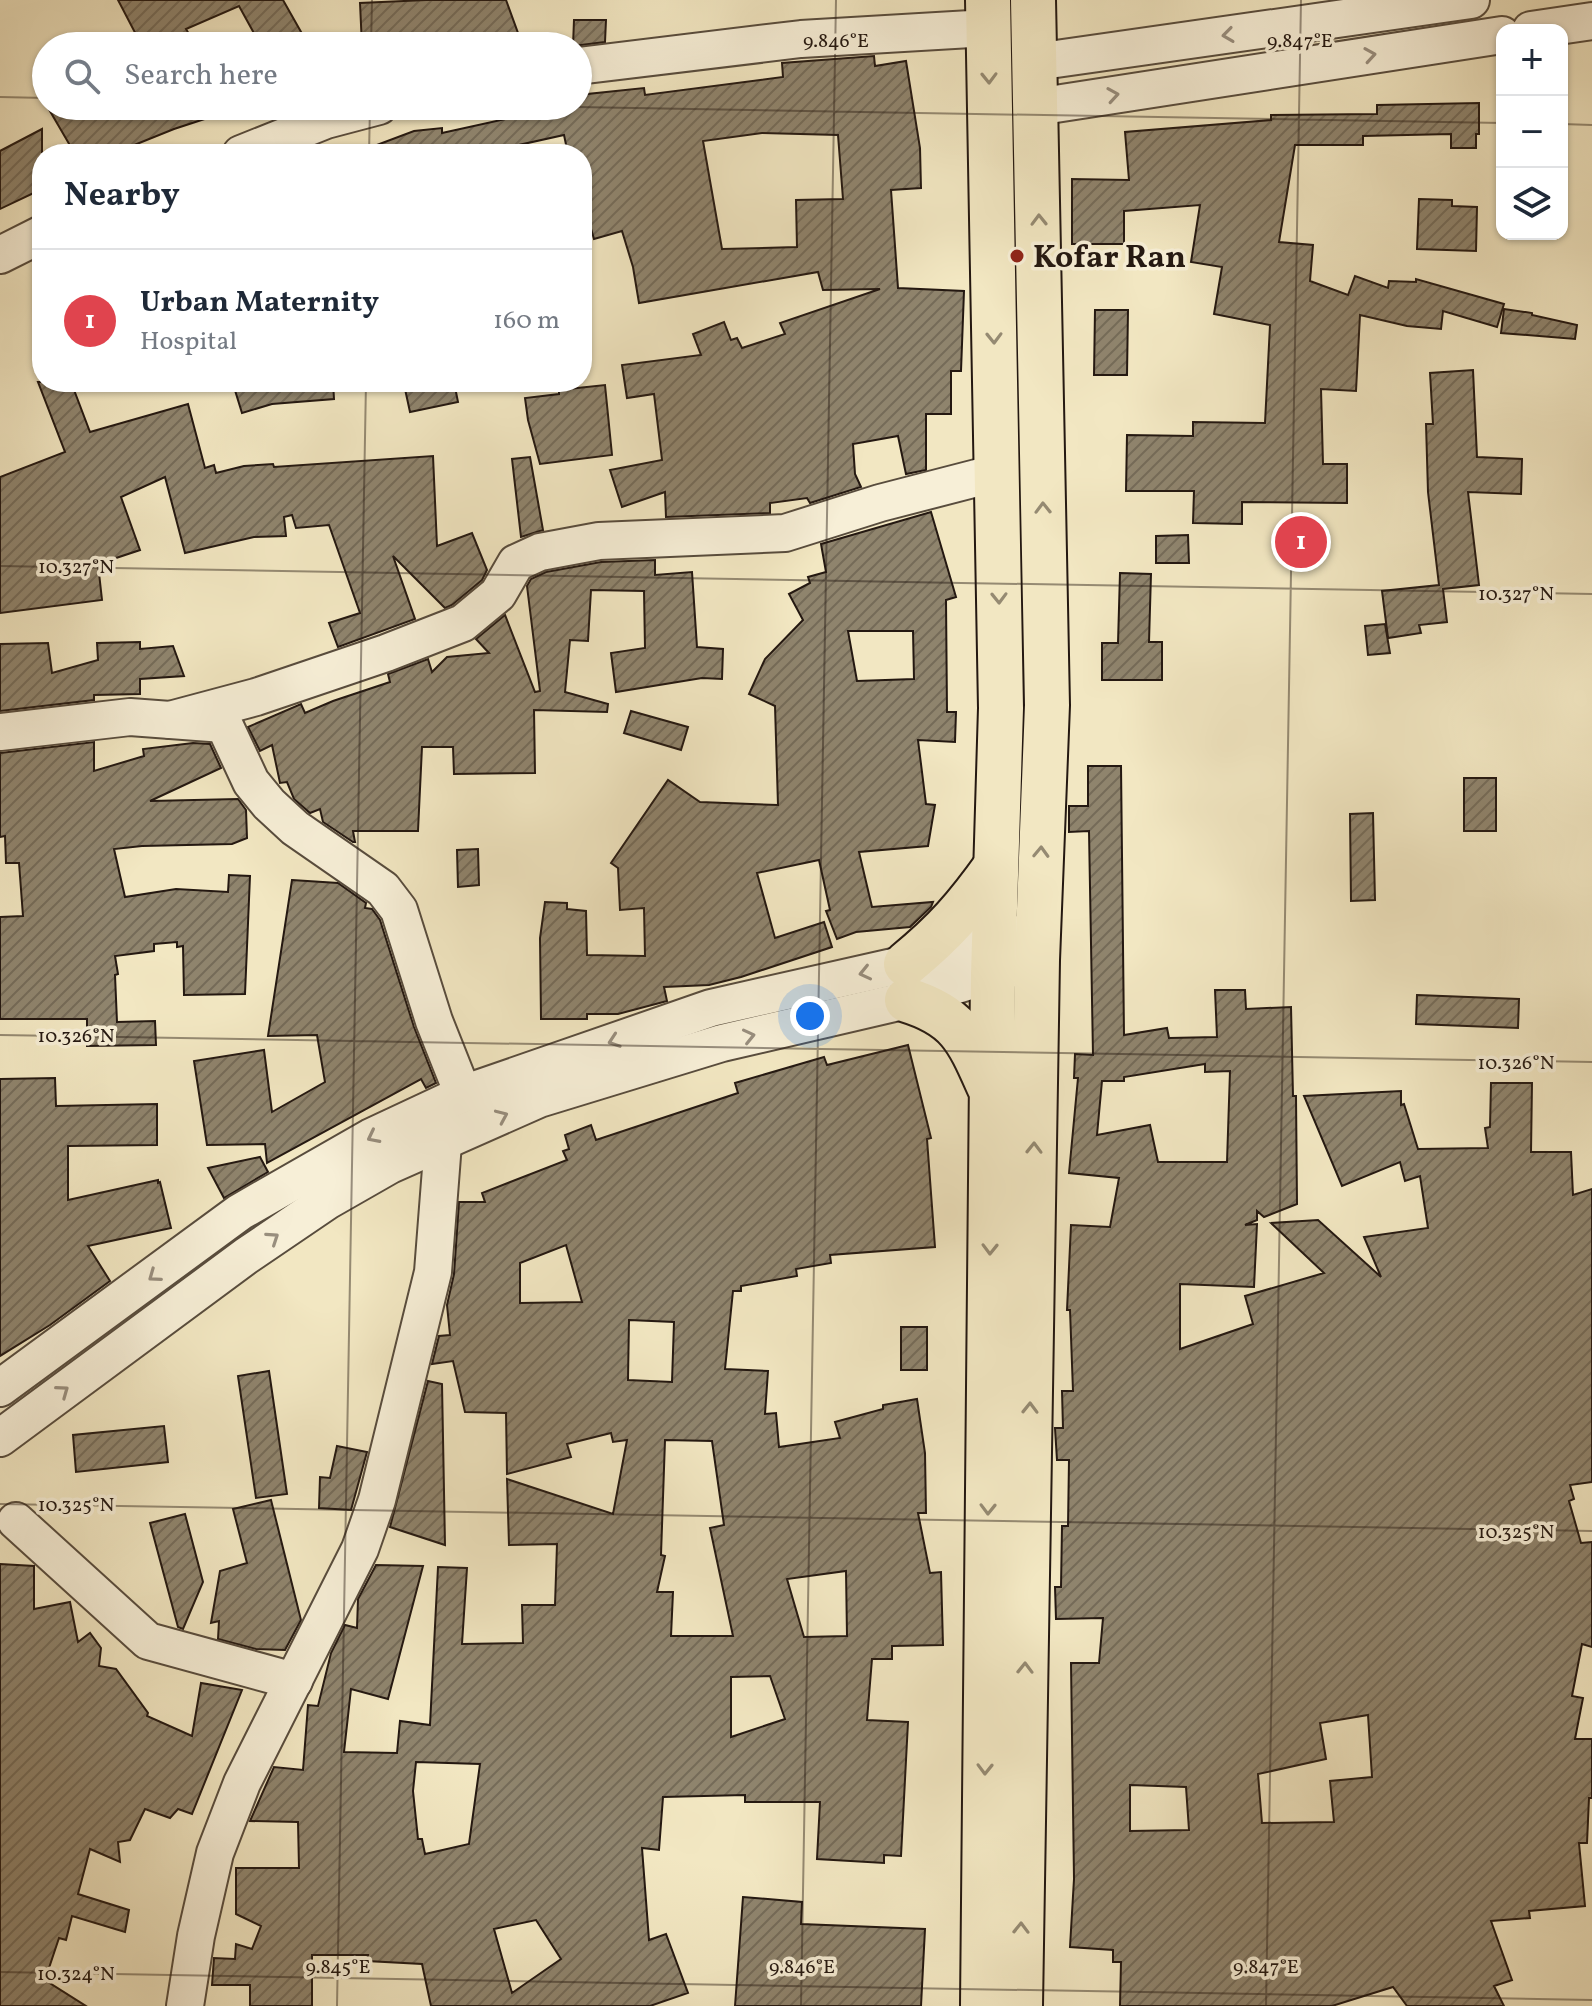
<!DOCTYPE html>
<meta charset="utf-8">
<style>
:root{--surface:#fff;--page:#f2f2f3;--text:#1f2937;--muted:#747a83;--line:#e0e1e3;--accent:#2563eb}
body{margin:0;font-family:Vollkorn,serif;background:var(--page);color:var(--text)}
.controls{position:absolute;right:24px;top:24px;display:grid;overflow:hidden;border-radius:16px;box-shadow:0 2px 6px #0004}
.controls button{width:72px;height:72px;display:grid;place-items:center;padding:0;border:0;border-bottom:2px solid var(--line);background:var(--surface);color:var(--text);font:40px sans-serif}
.you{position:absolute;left:810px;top:1016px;width:28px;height:28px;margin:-20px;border:6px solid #fff;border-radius:50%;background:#1a73e8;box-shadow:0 0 0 12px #1a73e833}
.badge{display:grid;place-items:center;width:52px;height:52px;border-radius:50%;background:var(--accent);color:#fff;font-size:26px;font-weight:700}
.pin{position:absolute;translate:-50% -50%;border:4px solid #fff;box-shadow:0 2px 8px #0006}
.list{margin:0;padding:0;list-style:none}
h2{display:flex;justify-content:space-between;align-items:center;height:104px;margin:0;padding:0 32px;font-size:34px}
h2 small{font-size:26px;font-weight:400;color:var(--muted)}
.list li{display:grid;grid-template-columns:52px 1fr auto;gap:24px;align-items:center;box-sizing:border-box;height:144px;padding:0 32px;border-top:2px solid var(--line)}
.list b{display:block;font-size:30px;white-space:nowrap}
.list p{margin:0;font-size:26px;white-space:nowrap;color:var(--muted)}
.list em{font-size:26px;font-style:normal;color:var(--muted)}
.icon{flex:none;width:44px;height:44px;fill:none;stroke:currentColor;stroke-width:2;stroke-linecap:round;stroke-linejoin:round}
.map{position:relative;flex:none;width:1592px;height:2006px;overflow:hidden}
.search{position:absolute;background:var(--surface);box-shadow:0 2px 6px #0004;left:32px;top:32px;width:560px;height:88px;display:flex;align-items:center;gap:20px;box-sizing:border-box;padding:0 28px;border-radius:44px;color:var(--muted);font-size:30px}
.panel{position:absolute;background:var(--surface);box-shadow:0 2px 6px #0004;left:32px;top:144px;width:560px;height:248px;border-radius:32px}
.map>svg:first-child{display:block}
.building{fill:url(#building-hatch);stroke:#241811;stroke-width:2;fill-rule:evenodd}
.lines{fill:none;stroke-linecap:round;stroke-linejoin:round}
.minor-casing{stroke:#584c3d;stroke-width:40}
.major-casing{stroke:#241811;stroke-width:48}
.minor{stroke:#f7efd7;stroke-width:36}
.major{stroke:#f2e7c2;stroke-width:44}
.oneway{stroke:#988e7e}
.oneway2{stroke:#958a72}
.ticks{fill:none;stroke:#241811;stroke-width:2;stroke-opacity:0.45}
.poi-dot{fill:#8f2418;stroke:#f7efd7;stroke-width:3}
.labels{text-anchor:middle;stroke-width:7;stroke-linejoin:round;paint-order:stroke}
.poi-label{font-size:32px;font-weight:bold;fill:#241811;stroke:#f7efd7;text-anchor:start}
.ticks-label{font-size:20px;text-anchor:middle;fill:#241811;stroke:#f7efd7;stroke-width:7;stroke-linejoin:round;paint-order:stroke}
</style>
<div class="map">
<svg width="1592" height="2006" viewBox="0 0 1592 2006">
<defs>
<pattern id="building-hatch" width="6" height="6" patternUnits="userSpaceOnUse" patternTransform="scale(2)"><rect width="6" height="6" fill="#8f846d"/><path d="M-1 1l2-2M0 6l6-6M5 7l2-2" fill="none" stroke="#756b58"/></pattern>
</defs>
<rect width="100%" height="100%" fill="#f2e7c2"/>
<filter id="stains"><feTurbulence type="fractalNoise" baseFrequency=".0025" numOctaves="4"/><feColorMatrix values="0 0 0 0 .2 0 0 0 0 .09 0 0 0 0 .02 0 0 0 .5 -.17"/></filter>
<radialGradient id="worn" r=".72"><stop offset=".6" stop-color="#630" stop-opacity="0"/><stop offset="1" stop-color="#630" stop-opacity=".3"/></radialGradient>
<g class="building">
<polygon points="118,0 283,0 309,46 261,46 239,6 186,29 196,46 142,46"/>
<polygon points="426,0 506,0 518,33 484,46 362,46 360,3"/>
<polygon points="574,20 606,20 605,42 573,46"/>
<path d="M874 56 875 66 906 61 920 148 921 188 891 190 898 288 964 291 961 371H951V414H926V470L906 474 898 436 853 444 855 474 861 487 810 503 807 498 770 503V513L666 517 665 492 622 507 610 470 662 460 654 394 627 398 622 365 701 355 693 334 724 322 731 340 737 338 742 348 785 334 780 323 880 289 823 290 818 272 639 303 633 267 622 231 594 239 582 198V154H568L564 135 478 154H359L358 152 414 131 442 128V133L565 106H578V95L644 88 645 95 783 77 782 63ZM762 133 838 135 843 199 796 200 797 247 722 249 703 141Z"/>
<polygon points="1479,103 1479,134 1476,134 1476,148 1451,148 1451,134 1363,136 1363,145 1295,145 1279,242 1313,245 1310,281 1348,295 1355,276 1388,288 1389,281 1416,282 1416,279 1504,304 1497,327 1443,311 1441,329 1407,326 1360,315 1356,391 1321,389 1323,464 1347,464 1347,503 1242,502 1242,524 1193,523 1194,491 1126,491 1127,435 1193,436 1193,422 1265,423 1270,325 1214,314 1222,267 1191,262 1200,205 1124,211 1124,244 1072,244 1072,179 1129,180 1125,132 1271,120 1271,115 1377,114 1377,105"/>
<polygon points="47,106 228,106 229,111 174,129 112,154 75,154"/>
<polygon points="42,129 42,189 0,209 0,151"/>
<polygon points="1419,199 1452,200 1452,206 1477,207 1476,251 1417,249"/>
<polygon points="1504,309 1532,313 1532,315 1577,325 1575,339 1501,333"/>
<polygon points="1095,310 1128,310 1127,375 1094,375"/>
<polygon points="1473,370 1477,457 1522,459 1521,494 1468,492 1479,585 1443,589 1447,622 1419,625 1421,633 1388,638 1382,591 1439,585 1428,492 1426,424 1433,424 1430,373"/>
<polygon points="38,382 71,382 90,432 188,404 205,468 214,465 216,473 244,466 273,464 274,467 433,456 437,546 472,533 487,570 482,580 452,605 445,608 393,556 415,619 338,647 329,623 360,613 329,525 296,528 292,515 284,517 286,536 254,537 185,553 165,477 121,497 140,550 98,564 102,600 0,613 0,477 65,452"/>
<polygon points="248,382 333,382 334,399 272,404 242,413 234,387"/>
<polygon points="440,382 454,382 458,402 410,412 405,389"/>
<polygon points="605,385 612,455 540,464 528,420 525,398 559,394 559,390"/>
<polygon points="530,457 543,530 521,537 512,459"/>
<path d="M931 512 956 597 946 600 947 712H956L955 742 918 740 926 804 935 805 928 846 859 852 872 907 933 902 931 907 910 927 856 932 837 939 826 911 830 910 819 860 757 873 775 938 824 922 832 947 741 977 709 985 664 987 667 1001 618 1014H587V1019H541L540 938 545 902 567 903V909L586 911 587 955 645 956 644 908 620 910 618 868 611 863 668 780 700 802 778 805 775 706 749 694 765 659 803 620 789 594 810 583 808 577 826 572 821 544ZM848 631H913L914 679 857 681Z"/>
<polygon points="1188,535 1189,563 1156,563 1156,536"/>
<polygon points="655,560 655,575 692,572 697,647 723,649 722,679 702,678 616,692 611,653 645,648 644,591 591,590 588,641 570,640 565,692 608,704 607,712 534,710 535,773 454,774 453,747 422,747 418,831 353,831 355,842 353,842 323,822 320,809 310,813 294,799 287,782 280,783 272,745 260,751 248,727 301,704 305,713 333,701 390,682 388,674 428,659 432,672 447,657 489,653 476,639 505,615 535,692 540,691 527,586 531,579 546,572 601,562"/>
<polygon points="1120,573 1151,574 1149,642 1162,642 1162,680 1102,680 1102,643 1118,643"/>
<polygon points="1385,624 1390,653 1368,655 1365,626"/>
<polygon points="140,642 140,649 173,646 184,676 140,679 140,694 94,695 94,700 0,711 0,644 48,643 52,673 98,660 97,643"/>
<polygon points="631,711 688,727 681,750 624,733"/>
<polygon points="94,742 94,771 144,756 143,749 193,743 210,744 221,768 150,801 238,799 246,810 247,838 232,844 142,846 114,849 125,897 176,889 228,892 229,875 250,876 245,994 184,995 183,946 177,947 177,942 154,944 154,951 115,956 118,974 115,975 117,1022 155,1021 156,1045 87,1046 87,1019 0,1019 0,917 23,916 19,863 6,863 5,836 0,837 0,753"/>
<path d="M1088 766H1121L1124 1035 1167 1028 1169 1038 1217 1037 1215 990H1245L1246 1009 1291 1007 1293 1096H1296L1297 1204 1264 1217 1257 1211V1220L1245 1225 1257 1224 1254 1287 1180 1284V1349L1253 1324 1245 1296 1324 1273 1271 1223 1318 1220 1381 1277 1364 1237 1428 1228 1420 1176 1405 1181 1400 1162 1342 1186 1304 1096 1401 1091V1105L1404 1104 1418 1149 1488 1148 1485 1128 1490 1127 1491 1083H1532L1531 1152H1571L1573 1195 1592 1189V1482L1570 1485 1574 1499 1569 1501 1581 1543 1592 1542V1647L1582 1644 1572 1696 1583 1698 1575 1739H1592V1798H1589L1587 1843H1579L1585 1906 1529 1911 1530 1918 1491 1921 1512 1980 1494 1986 1504 2006H1407L1393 1987 1332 2006H1120L1121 1962H1113V1950L1070 1947 1074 1879 1071 1663H1099L1103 1618 1056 1619 1055 1587H1061L1062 1526H1068L1069 1460H1057L1055 1428H1063L1062 1391H1073L1070 1310H1067L1071 1225 1110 1227 1119 1178 1069 1173 1078 1078H1074L1075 1054 1093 1055 1089 831 1069 832V806H1088ZM1205 1064V1072L1230 1071 1227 1162H1158L1150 1125 1097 1135 1102 1081H1124V1077ZM1368 1715 1372 1777 1330 1781 1334 1822 1262 1823 1258 1774 1326 1759 1320 1723ZM1130 1785 1186 1787 1189 1830 1130 1831Z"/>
<rect x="1464" y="778" width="32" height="53"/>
<polygon points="1373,813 1375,900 1351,901 1350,814"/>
<polygon points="478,849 479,885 458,887 457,850"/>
<polygon points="292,880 338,883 366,903 365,908 372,909 380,920 414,1027 436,1083 426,1088 421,1079 267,1163 265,1144 207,1145 194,1061 264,1050 272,1112 325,1082 317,1035 268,1036"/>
<polygon points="1417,995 1519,999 1518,1028 1416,1024"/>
<path d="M908 1045 931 1138 927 1139 935 1247 830 1255 831 1263 796 1269 797 1276 741 1286V1291H733L725 1369 768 1371 765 1414 776 1413 779 1447 840 1438 835 1422 883 1409V1405L917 1399 925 1453 926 1513H918L930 1573 941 1572 943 1645 892 1646V1659H872L867 1720 908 1722 901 1856 884 1855V1863L817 1859 820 1802H745V1795L663 1797 659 1850 642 1848 649 1940 666 1934 688 1993 650 2006H431L422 1964 367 1961 368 1955H312V2006H250V1985H212L214 1958 235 1959 236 1944 252 1949 261 1926 236 1914V1868H299L298 1822 250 1821 274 1767 303 1770 308 1705 318 1706 331 1653 345 1625 357 1628 358 1599 376 1565 423 1566 388 1699 351 1689 344 1752 397 1753 400 1721 430 1725 438 1567 467 1568 462 1644 523 1643 522 1605H555L557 1544 509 1545 507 1479 613 1514 627 1440 613 1442 611 1433 567 1444 571 1457 507 1474 506 1413 465 1412 453 1361 432 1364 439 1336 450 1335 447 1305 454 1274 459 1202H485L482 1193 567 1160 563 1151 569 1149 565 1135 591 1125 596 1140 738 1093 735 1083 824 1057 827 1065ZM566 1245 582 1302 520 1303V1263ZM629 1320 674 1322 672 1382 628 1380ZM665 1440 712 1441 724 1525 710 1528 733 1636H671L673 1592H657L665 1556 661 1555ZM846 1571 847 1636 804 1637 787 1579ZM770 1676 785 1719 731 1737V1677ZM416 1762 480 1764 469 1844 425 1854 422 1839H418L413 1791ZM536 1920 561 1959 512 1993 494 1929Z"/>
<polygon points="55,1078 56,1106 157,1104 157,1145 68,1146 68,1200 158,1180 158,1183 160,1182 171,1228 88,1246 110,1281 50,1325 0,1356 0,1079"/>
<polygon points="260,1157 268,1172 224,1198 208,1168"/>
<rect x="901" y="1327" width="26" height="43"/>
<polygon points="269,1371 287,1494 256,1498 238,1376"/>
<polygon points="428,1381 442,1384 445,1545 390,1527"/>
<polygon points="164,1426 168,1462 76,1472 73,1435"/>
<polygon points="337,1446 367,1452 351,1510 319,1508 320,1477 330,1478"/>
<polygon points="271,1500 301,1620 285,1650 256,1649 218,1639 219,1621 211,1623 220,1571 247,1563 233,1509"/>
<polygon points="185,1514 203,1582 183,1629 178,1627 150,1523"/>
<polygon points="0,1564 34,1566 34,1609 70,1602 78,1642 90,1633 101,1648 99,1666 116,1669 148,1713 147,1716 192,1736 201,1683 242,1690 192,1814 178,1809 170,1818 145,1809 130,1840 118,1842 120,1862 90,1849 78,1894 129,1910 125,1932 72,1916 66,1940 59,1938 45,1980 86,2006 0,2006"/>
<polygon points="743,1897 802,1902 801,1924 925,1929 921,2006 735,2006"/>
</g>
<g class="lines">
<g class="minor-casing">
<g id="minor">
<polyline points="1531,30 1592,21"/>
<polyline points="1035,62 1471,0"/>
<polyline points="578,66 801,39 988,28"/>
<polyline points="1036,107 1502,35"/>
<polyline points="241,154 326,120 379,106"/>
<polyline points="0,255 42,234"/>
<polyline points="170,720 256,697 386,653 463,623 498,594 516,563 540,552 599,541 785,533 880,503 996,473"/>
<polyline points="0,732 130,717 224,724 251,782 269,804 295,828 383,889 399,910 434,1021 463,1094"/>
<polyline points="0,1388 240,1212 371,1137 463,1094 711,1008 906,964 1020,934"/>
<polyline points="0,1438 246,1256 327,1201 390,1165 539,1099 722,1043 907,1000 1016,967"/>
<polyline points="16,1521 148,1641 294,1681"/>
<polyline points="185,2006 196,1936 215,1853 242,1783 360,1549 377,1500 433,1272 443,1143"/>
</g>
</g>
<g class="major-casing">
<g id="major">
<path d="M906 964C945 932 966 908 996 866"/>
<path d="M907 1000C959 1016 968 1039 989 1086"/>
<polyline points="983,2006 993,975 1001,708 988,0"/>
<polyline points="1020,2006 1037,960 1047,705 1033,0"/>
</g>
</g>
<use href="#minor" class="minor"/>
<use href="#major" class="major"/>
</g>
<defs><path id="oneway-chevron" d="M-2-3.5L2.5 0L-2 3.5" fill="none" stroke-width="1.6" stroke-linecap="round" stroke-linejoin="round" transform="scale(2)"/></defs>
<g class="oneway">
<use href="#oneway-chevron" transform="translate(1228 35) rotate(172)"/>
<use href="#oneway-chevron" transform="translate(1370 55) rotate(-9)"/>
<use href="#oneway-chevron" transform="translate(1113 95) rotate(-9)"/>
<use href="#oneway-chevron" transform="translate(865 973) rotate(167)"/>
<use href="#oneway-chevron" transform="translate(749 1036) rotate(-13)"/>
<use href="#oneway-chevron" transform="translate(614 1041) rotate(161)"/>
<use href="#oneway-chevron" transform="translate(502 1116) rotate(-24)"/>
<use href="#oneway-chevron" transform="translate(373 1137) rotate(153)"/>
<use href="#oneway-chevron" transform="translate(273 1238) rotate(-34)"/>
<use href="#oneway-chevron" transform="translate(154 1276) rotate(144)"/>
<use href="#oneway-chevron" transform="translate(63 1391) rotate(-36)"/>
</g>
<g class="oneway2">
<use href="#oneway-chevron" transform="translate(989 78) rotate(89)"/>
<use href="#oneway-chevron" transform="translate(1039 220) rotate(-91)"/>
<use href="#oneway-chevron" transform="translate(994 338) rotate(89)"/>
<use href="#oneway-chevron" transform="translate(1043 508) rotate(-91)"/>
<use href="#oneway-chevron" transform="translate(999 598) rotate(89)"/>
<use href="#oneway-chevron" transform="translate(1041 852) rotate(-88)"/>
<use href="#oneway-chevron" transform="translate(1034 1148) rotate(-89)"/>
<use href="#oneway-chevron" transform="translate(990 1249) rotate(91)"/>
<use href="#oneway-chevron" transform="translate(1030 1408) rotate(-89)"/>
<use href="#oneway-chevron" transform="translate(988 1509) rotate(91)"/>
<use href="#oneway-chevron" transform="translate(1025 1668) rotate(-89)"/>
<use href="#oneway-chevron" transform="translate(985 1769) rotate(91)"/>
<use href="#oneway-chevron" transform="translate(1021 1928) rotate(-89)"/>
</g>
<path class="ticks" d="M371 46 372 0M0 97 46 98M519 106 1502 123M1562 124 1592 125M369 154 370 106M0 566 1592 594M0 1035 1592 1062M0 1504 1592 1531M0 1972 1592 2000M337 2006 366 382M801 2006 836 0M1266 2006 1301 0"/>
<circle class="poi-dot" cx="1017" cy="256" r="8"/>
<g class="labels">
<g class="poi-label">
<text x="1033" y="267">Kofar Ran</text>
</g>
</g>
<g class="ticks-label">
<text x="836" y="47">9.846°E</text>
<text x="1300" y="47">9.847°E</text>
<text x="76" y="573">10.327°N</text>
<text x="1516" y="600">10.327°N</text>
<text x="76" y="1042">10.326°N</text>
<text x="1516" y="1069">10.326°N</text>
<text x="76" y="1511">10.325°N</text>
<text x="1516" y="1538">10.325°N</text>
<text x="338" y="1973">9.845°E</text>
<text x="802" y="1973">9.846°E</text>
<text x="1266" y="1973">9.847°E</text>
<text x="76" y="1980">10.324°N</text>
</g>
<rect width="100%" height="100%" filter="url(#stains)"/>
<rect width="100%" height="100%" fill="url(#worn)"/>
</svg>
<div class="controls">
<button>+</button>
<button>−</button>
<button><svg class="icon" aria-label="layers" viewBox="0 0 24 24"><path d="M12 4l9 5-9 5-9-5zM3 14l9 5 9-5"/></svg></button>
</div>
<div class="you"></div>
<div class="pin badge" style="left:1301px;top:542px;background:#e0444e">1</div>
<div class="search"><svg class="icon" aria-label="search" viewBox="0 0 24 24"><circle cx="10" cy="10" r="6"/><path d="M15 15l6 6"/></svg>Search here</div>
<section class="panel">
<h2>Nearby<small></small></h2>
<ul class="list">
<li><span class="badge" style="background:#e0444e">1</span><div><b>Urban Maternity</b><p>Hospital</p></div><em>160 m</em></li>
</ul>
</section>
</div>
